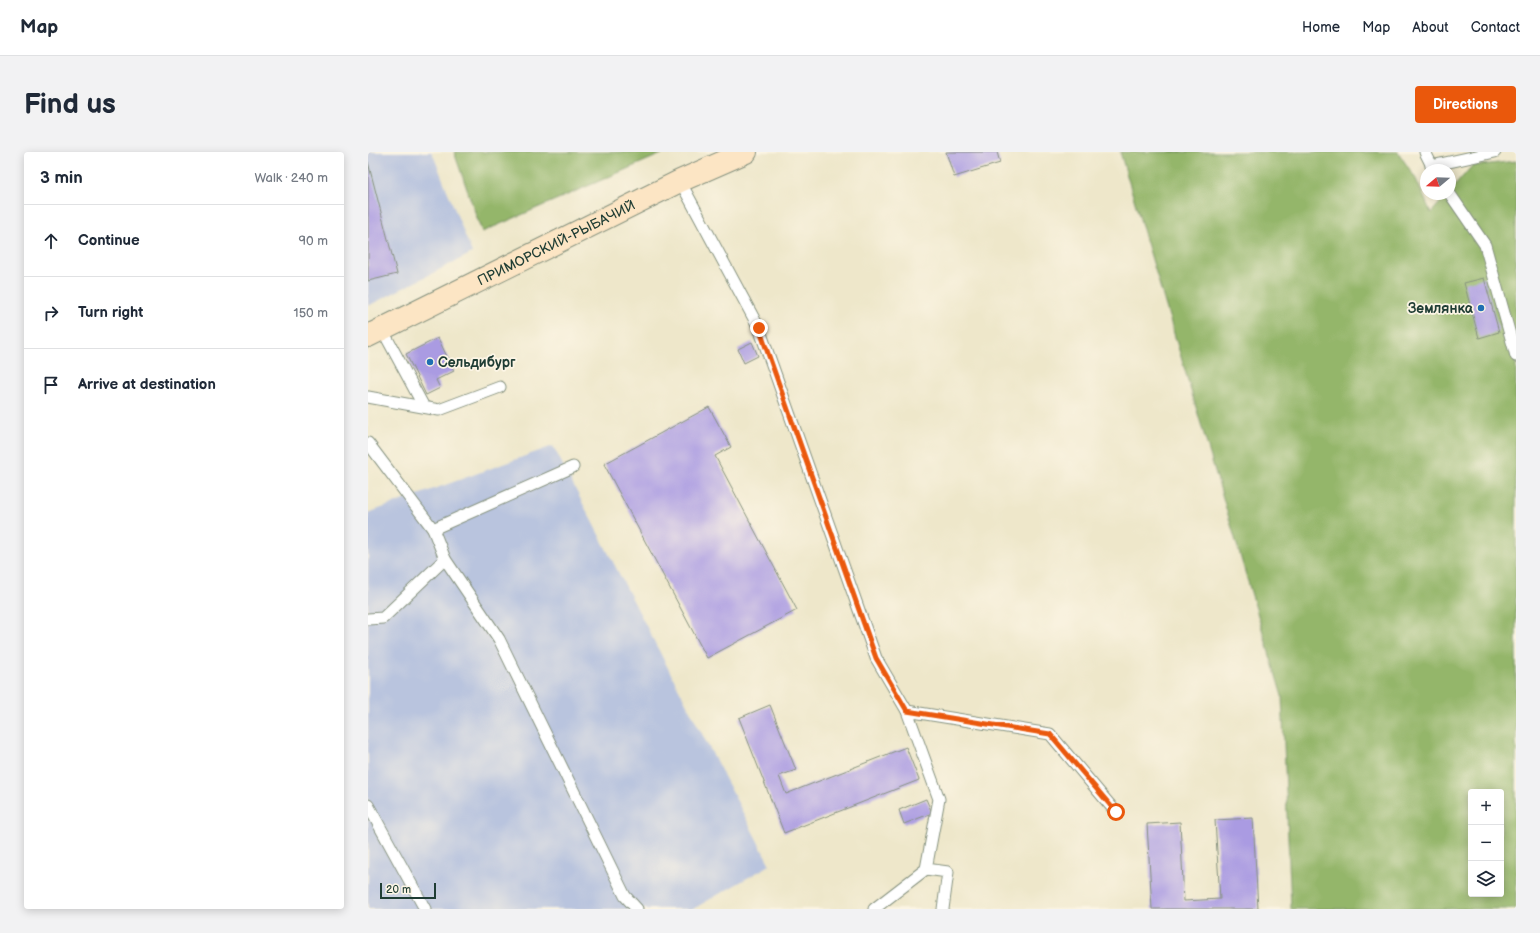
<!DOCTYPE html>
<meta charset="utf-8">
<style>
:root{--surface:#fff;--page:#f2f2f3;--text:#1f2937;--muted:#747a83;--line:#e0e1e3;--accent:#ea580c}
body{margin:0;font-family:"Balsamiq Sans",sans-serif;background:var(--page);color:var(--text)}
.controls{position:absolute;right:12px;bottom:12px;display:grid;overflow:hidden;border-radius:4px;box-shadow:0 2px 10px #0003}
.controls button{width:36px;height:36px;display:grid;place-items:center;padding:0;border:0;border-bottom:1px solid var(--line);background:var(--surface);color:var(--text);font:20px sans-serif}
.compass{position:absolute;left:1052px;top:12px;width:36px;height:36px;border-radius:50%;background:var(--surface);box-shadow:0 2px 10px #0003;rotate:251deg}
.scale{position:absolute;left:12px;bottom:10px;width:56px;box-sizing:border-box;padding-left:4px;border:2px solid #1f3d34;border-top:0;font-size:11px;line-height:14px;white-space:nowrap;color:#1f3d34;-webkit-text-stroke:3px #fcf5e5;paint-order:stroke}
.stop{position:absolute;width:12px;height:12px;margin:-9px;border:3px solid #ea580c;border-radius:50%;background:#fff}
.stop.end{background:#ea580c;border-color:#fff;box-shadow:0 1px 4px #0008}
.list{margin:0;padding:0;list-style:none}
h2{display:flex;justify-content:space-between;align-items:center;height:52px;margin:0;padding:0 16px;font-size:17px}
h2 small{font-size:13px;font-weight:400;color:var(--muted)}
.list li{display:grid;grid-template-columns:26px 1fr auto;gap:12px;align-items:center;box-sizing:border-box;height:72px;padding:0 16px;border-top:1px solid var(--line)}
.list b{display:block;font-size:15px;white-space:nowrap}
.list em{font-size:13px;font-style:normal;color:var(--muted)}
.icon{flex:none;width:22px;height:22px;fill:none;stroke:currentColor;stroke-width:2;stroke-linecap:round;stroke-linejoin:round}
.map{position:relative;flex:none;width:1148px;height:757px;overflow:hidden;border-radius:4px}
header{display:flex;align-items:center;gap:24px;box-sizing:border-box;height:56px;padding:0 20px;background:var(--surface);border-bottom:1px solid var(--line)}
header strong{font-size:19px}
nav{display:flex;gap:22px;margin-inline-start:auto;font-size:14px}
.intro{display:flex;align-items:center;justify-content:space-between;box-sizing:border-box;height:96px;padding:0 24px}
h1{margin:0;font-size:28px}
.button{padding:10px 18px;border-radius:4px;background:var(--accent);color:#fff;font-size:14px;font-weight:700}
main{display:flex;gap:24px;padding:0 24px}
aside{flex:1;background:var(--surface);border-radius:4px;box-shadow:0 2px 10px #0003}
.map>svg:first-child{display:block}
.industrial{fill:#b9c4de}
.forest{fill:#94b66a;stroke:#5a7a4f;fill-rule:evenodd}
.building{fill:#aa9be2}
.lines{fill:none;stroke-linecap:round;stroke-linejoin:round}
.lane-casing{stroke:#86927f;stroke-width:13}
.secondary-casing{stroke:#86927f;stroke-width:24}
.lane{stroke:#fff;stroke-width:11}
.secondary{stroke:#fce5c4;stroke-width:22}
.route{stroke:#ea580c;stroke-width:5}
.poi-dot{fill:#1f6fb2;stroke:#fcf5e5;stroke-width:1.5}
.labels{text-anchor:middle;stroke-width:3.5;stroke-linejoin:round;paint-order:stroke}
.street-label{font-size:14px;fill:#1f3d34;stroke:#fcf5e5}
.poi-label{font-size:14px;font-weight:bold;fill:#1f3d34;stroke:#fcf5e5;text-anchor:end}
</style>
<header>
<strong>Map</strong>
<nav><a>Home</a><a>Map</a><a>About</a><a>Contact</a></nav>
</header>
<div class="intro"><h1>Find us</h1><a class="button">Directions</a></div>
<main>
<aside>
<h2>3 min<small>Walk · 240 m</small></h2>
<ul class="list">
<li><svg class="icon" aria-label="ahead" viewBox="0 0 24 24"><path d="M12 20V5M6 11l6-6 6 6"/></svg><div><b>Continue</b></div><em>90 m</em></li>
<li><svg class="icon" aria-label="right" viewBox="0 0 24 24"><path d="M7 20v-9h11M14 6l5 5-5 5"/></svg><div><b>Turn right</b></div><em>150 m</em></li>
<li><svg class="icon" aria-label="arrive" viewBox="0 0 24 24"><path d="M6 21V4h12l-3 4 3 4H6"/></svg><div><b>Arrive at destination</b></div></li>
</ul>
</aside>
<div class="map">
<svg width="1148" height="757" viewBox="0 0 1148 757">
<rect width="100%" height="100%" fill="#fcf5e5"/>
<filter id="ink" filterUnits="userSpaceOnUse"><feTurbulence type="fractalNoise" baseFrequency=".025" numOctaves="2"/><feDisplacementMap in="SourceGraphic" scale="8" xChannelSelector="R" yChannelSelector="G"/><feConvolveMatrix kernelMatrix="1 2 1 2 8 2 1 2 1" color-interpolation-filters="sRGB"/></filter>
<filter id="wash" filterUnits="userSpaceOnUse"><feTurbulence type="fractalNoise" baseFrequency=".012" numOctaves="4" result="noise"/><feDisplacementMap in="SourceGraphic" scale="16" xChannelSelector="R" yChannelSelector="G"/><feGaussianBlur stdDeviation="0.9" result="paint"/><feColorMatrix in="noise" values="0 0 0 0 0 0 0 0 0 0 0 0 0 0 0 0 0 1.4 0 .05"/><feComposite in="paint" operator="in"/></filter>
<g filter="url(#wash)">
<rect width="100%" height="100%" fill="#eee7ca"/>
<g class="industrial">
<polygon points="0,0 64,0 104,101 0,154"/>
<polygon points="185,294 402,713 325,757 0,757 0,361"/>
</g>
<g class="forest">
<polygon points="86,0 298,0 114,80"/>
<path d="M752 0H1030L1048 27 1063 61 1104 14 1148 9V757H923L914 544ZM1103 640H1133V742H1103Z"/>
</g>
<g id="blocks">
<g class="building">
<polygon points="578,0 629,0 632,11 586,25"/>
<polygon points="0,10 29,122 0,129"/>
<polygon points="1116,126 1131,180 1111,186 1096,131"/>
<polygon points="70,186 86,219 68,228 72,236 58,243 38,202"/>
<polygon points="384,190 390,204 376,211 370,197"/>
<polygon points="341,255 363,295 347,304 429,458 339,506 236,312"/>
<polygon points="402,553 428,618 411,624 418,642 538,595 551,628 416,681 371,566"/>
<polygon points="558,647 564,661 536,672 531,658"/>
<polygon points="885,666 890,757 784,757 779,672 812,670 816,749 852,747 847,668"/>
</g>
</g>
</g>
<g filter="url(#ink)">
<use href="#blocks" fill-opacity="0" stroke="#86927f" stroke-width="1"/>
<g class="lines">
<g class="lane-casing">
<g id="lane">
<polyline points="1057,0 1066,18"/>
<polyline points="1063,14 1127,0"/>
<polyline points="312,29 391,176 508,506 539,559 682,582 747,659"/>
<polyline points="1082,42 1117,93 1148,204"/>
<polyline points="14,177 56,255"/>
<polyline points="0,245 71,258 132,235"/>
<polyline points="0,291 65,377 77,407 131,487 257,744 269,757"/>
<polyline points="65,377 205,315"/>
<polyline points="0,467 15,466 77,407"/>
<polyline points="0,653 57,757"/>
<polyline points="558,717 580,720 575,757"/>
<polyline points="506,757 558,717 571,647 539,559"/>
</g>
</g>
<g class="secondary-casing">
<g id="secondary">
<path id="s1" d="M0 184 312 29 378 0"/>
</g>
</g>
<use href="#lane" class="lane"/>
<use href="#secondary" class="secondary"/>
</g>
</g>
<g class="lines" filter="url(#ink)">
<polyline class="route" points="391,176 508,506 539,559 682,582 748,660"/>
</g>
<g class="poi-dot">
<circle cx="1113" cy="156" r="4"/>
<circle cx="62" cy="210" r="4"/>
</g>
<g class="labels">
<g class="street-label">
<text dy="5" stroke="none"><textPath href="#s1" startOffset="210">ПРИМОРСКИЙ-РЫБАЧИЙ</textPath></text>
</g>
<g class="poi-label">
<text x="1105" y="161">Землянка</text>
<text x="70" y="215" text-anchor="start">Сельдибург</text>
</g>
</g>
</svg>
<div class="controls">
<button>+</button>
<button>−</button>
<button><svg class="icon" aria-label="layers" viewBox="0 0 24 24"><path d="M12 4l9 5-9 5-9-5zM3 14l9 5 9-5"/></svg></button>
</div>
<svg class="compass" viewBox="-18 -18 36 36"><path d="M0-13l5 13h-10z" fill="#e53935"/><path d="M0 13l5-13h-10z" fill="#747a83"/></svg>
<div class="scale">20 m</div>
<div class="stop" style="left:748px;top:660px"></div>
<div class="stop end" style="left:391px;top:176px"></div>
</div>
</main>
